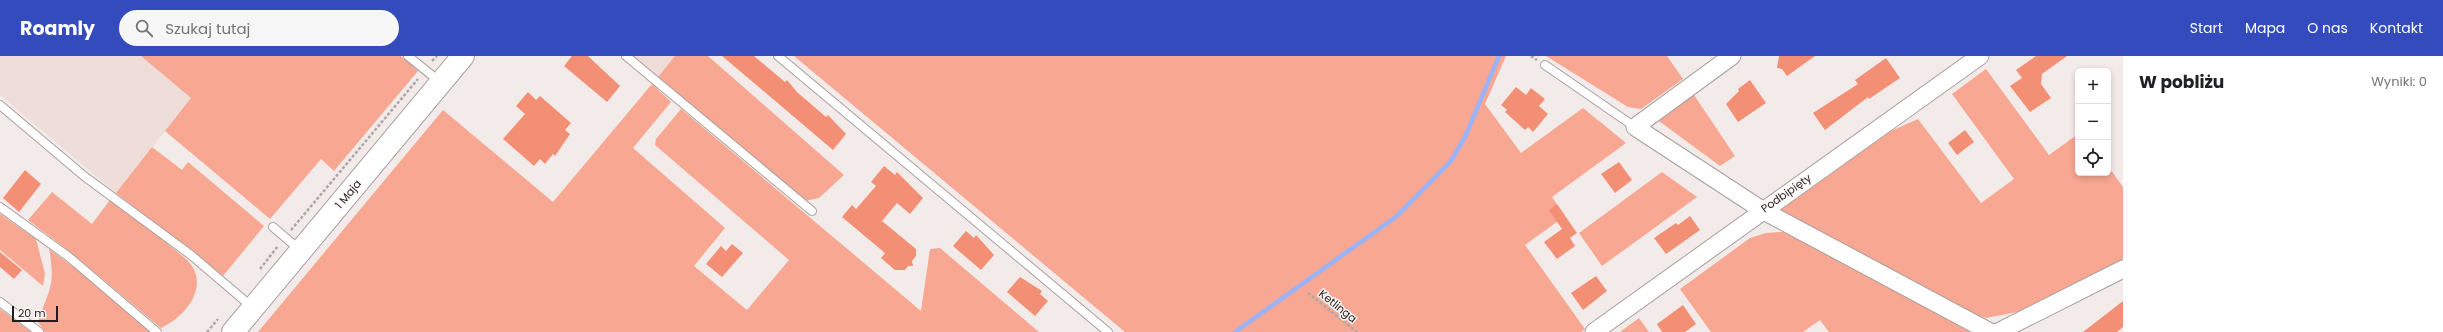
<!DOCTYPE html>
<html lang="pl">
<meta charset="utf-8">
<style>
:root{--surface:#fff;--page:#f6f6f6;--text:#202124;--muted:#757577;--line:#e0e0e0;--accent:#334bbc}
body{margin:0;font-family:Poppins,sans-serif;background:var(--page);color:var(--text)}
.controls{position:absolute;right:12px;top:12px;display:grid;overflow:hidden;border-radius:6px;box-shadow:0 2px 6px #0003}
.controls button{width:36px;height:36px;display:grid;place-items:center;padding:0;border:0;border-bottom:1px solid var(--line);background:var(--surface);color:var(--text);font:20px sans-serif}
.scale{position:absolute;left:12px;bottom:10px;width:46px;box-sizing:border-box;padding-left:4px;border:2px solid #201d1c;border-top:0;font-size:11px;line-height:14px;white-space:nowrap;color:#201d1c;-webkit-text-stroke:3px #fef9f8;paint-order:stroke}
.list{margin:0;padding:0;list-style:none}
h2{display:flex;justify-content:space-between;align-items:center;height:52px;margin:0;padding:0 16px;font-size:17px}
h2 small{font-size:13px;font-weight:400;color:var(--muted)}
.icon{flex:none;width:22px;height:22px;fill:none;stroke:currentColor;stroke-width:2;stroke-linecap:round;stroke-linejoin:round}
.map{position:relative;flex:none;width:2123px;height:276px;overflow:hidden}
header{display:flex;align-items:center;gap:24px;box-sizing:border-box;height:56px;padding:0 20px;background:var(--accent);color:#fff}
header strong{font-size:19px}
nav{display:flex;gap:22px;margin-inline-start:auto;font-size:14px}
.search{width:280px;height:36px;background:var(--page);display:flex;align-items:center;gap:10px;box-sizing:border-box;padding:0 14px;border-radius:22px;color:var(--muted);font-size:15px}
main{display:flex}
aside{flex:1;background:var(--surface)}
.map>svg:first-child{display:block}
.built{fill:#eeddd8}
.green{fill:#f7a792}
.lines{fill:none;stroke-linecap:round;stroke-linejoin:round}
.stream{stroke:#9bb3f8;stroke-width:4.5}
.building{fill:#f38f75}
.lane-casing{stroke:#a8a09e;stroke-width:10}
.street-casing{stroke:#a8a09e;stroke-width:19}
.secondary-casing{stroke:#a8a09e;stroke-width:24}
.path{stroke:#ada7a5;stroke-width:2.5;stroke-dasharray:3 2;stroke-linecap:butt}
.lane{stroke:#fff;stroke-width:8}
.street{stroke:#fff;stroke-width:17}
.secondary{stroke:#fff;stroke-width:22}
.labels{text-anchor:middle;stroke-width:3;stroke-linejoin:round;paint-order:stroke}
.street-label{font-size:11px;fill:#201d1c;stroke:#fef9f8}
</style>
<header>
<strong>Roamly</strong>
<div class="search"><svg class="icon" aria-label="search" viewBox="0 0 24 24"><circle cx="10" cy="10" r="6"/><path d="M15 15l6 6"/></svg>Szukaj tutaj</div>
<nav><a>Start</a><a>Mapa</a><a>O nas</a><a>Kontakt</a></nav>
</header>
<main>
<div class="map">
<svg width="2123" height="276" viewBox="0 0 2123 276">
<rect width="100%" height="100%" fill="#f3ebe9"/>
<g class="built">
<polygon points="0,0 141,0 191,42 116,137 0,39"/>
<polygon points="633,0 675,0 658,21"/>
</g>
<g class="green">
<polygon points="141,0 401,0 418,15 334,115 321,103 270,163 165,75 191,42"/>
<polygon points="675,0 708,0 844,119 819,142 805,145 658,21"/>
<polygon points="794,0 1506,0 1485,48 1521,97 1583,52 1626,87 1552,141 1565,160 1525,189 1585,273 1581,276 1125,276"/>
<polygon points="1546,0 1667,0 1683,23 1641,53 1628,51"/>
<polygon points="1986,13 2049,99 2078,78 2078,117 2108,117 2108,110 2123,131 2123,207 2017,256 1986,262 1963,255 1781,154 1779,149 1882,79 1918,63 1981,147 2014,123 1952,38"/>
<polygon points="652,28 671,46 633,92 725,172 694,210 747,254 789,204 655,89 656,83 681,53 921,255 930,193 940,192 1039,276 258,276 443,54 553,146"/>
<polygon points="1694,39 1735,100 1720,110 1659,65"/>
<polygon points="152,91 182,114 188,106 264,170 223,220 116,137"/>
<polygon points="1662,116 1697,141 1602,210 1579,177"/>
<path d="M52 136 92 168 110 144 131 158 186 203C212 228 187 260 161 272L69 195 28 164Z"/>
<polygon points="0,158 36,183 45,218 43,230 0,194"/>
<polygon points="1791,175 1967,272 1969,276 1829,276 1820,264 1803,276 1711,276 1680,233 1750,182 1766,177"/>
<path d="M49 193 83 218 150 276H45L38 266C49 232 56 231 49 193Z"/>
<polygon points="0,253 31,276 0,276"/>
<polygon points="1639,262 1649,276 1620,276"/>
</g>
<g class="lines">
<polyline class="stream" points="1235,276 1397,160 1451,105 1465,81 1499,0"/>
</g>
<g class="building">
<polygon points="572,0 588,0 620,30 607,46 564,10"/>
<polygon points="722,0 754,0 785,26 787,24 797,36 826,61 828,59 846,78 833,94"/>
<polygon points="1779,0 1815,0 1787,20 1782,13 1777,12"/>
<polygon points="2036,0 2067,0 2042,18 2041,28 2051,42 2030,56 2010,30 2022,22 2016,14"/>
<polygon points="1886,2 1900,22 1869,43 1868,41 1825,74 1813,57 1858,28 1855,24"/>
<polygon points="1750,24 1766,47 1738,66 1726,48 1739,35 1738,33"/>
<polygon points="1516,31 1526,39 1531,32 1545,43 1539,50 1548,58 1533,76 1528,71 1525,74 1505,56 1507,54 1501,49"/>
<polygon points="528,36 536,44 540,40 571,67 565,74 570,78 555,100 553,98 545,108 540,103 534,110 503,83 525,58 516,50"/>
<polygon points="1965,74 1974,86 1957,99 1948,87"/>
<polygon points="1619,106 1632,124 1615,137 1601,118"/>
<polygon points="884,110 895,119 897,116 923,142 910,158 897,147 882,165 916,193 916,200 912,205 913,210 908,210 905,214 895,214 881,202 885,197 842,161 852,149 856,153 876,130 871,126"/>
<polygon points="25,114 41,128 19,156 3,142"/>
<polygon points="1557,148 1577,177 1570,182 1575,190 1557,203 1544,186 1562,173 1549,154"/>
<polygon points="1690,160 1700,174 1666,198 1654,182 1676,167 1678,169"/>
<polygon points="966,175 974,182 976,179 994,199 981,214 953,190"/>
<polygon points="732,188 743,197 722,221 706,208 721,190 726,195"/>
<polygon points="0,196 22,214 14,223 0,211"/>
<polygon points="1596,220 1607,235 1583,254 1571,237"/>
<polygon points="1020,221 1042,235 1040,238 1048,245 1035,260 1007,236"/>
<polygon points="2123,245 2123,271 2117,276 2083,276"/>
<polygon points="1683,249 1696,268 1685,276 1662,276 1657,268"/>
</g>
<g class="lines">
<g class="lane-casing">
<g id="lane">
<polyline points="408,0 440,26"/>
<polyline points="626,0 812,155"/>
<polyline points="778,0 1108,276"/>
<polyline points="1545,9 1635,71"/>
<polyline points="0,49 84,120 191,199 252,251"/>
<polyline points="0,151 69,201 157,276"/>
<polyline points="273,171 300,194"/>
<polyline points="0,246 39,276"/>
</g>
</g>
<g class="street-casing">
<g id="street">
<polyline points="1732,0 1635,71 1762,154 1990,276"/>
<polyline points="1594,276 1980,0"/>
<polyline points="1998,276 2123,213"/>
</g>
</g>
<g class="secondary-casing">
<polyline id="secondary" points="233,276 463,0"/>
</g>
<g class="path">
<polyline points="1531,0 1537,4"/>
<polyline points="432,5 437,0"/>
<polyline points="291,174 418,23"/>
<polyline points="260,213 278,190"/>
<polyline points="1308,237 1357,276"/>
<polyline points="207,276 218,263"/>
</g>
<use href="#lane" class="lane"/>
<use href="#street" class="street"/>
<use href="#secondary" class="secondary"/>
</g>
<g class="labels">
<g class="street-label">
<text transform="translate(1786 137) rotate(-35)" y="4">Podbipięty</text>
<text transform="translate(348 138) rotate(-50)" y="4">1 Maja</text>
<text transform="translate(1338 250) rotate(39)" y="4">Ketlinga</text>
</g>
</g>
</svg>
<div class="controls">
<button>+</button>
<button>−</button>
<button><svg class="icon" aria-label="locate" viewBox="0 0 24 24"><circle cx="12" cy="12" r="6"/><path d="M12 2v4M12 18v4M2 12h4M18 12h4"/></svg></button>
</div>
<div class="scale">20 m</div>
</div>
<aside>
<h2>W pobliżu<small>Wyniki: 0</small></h2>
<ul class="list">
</ul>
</aside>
</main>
